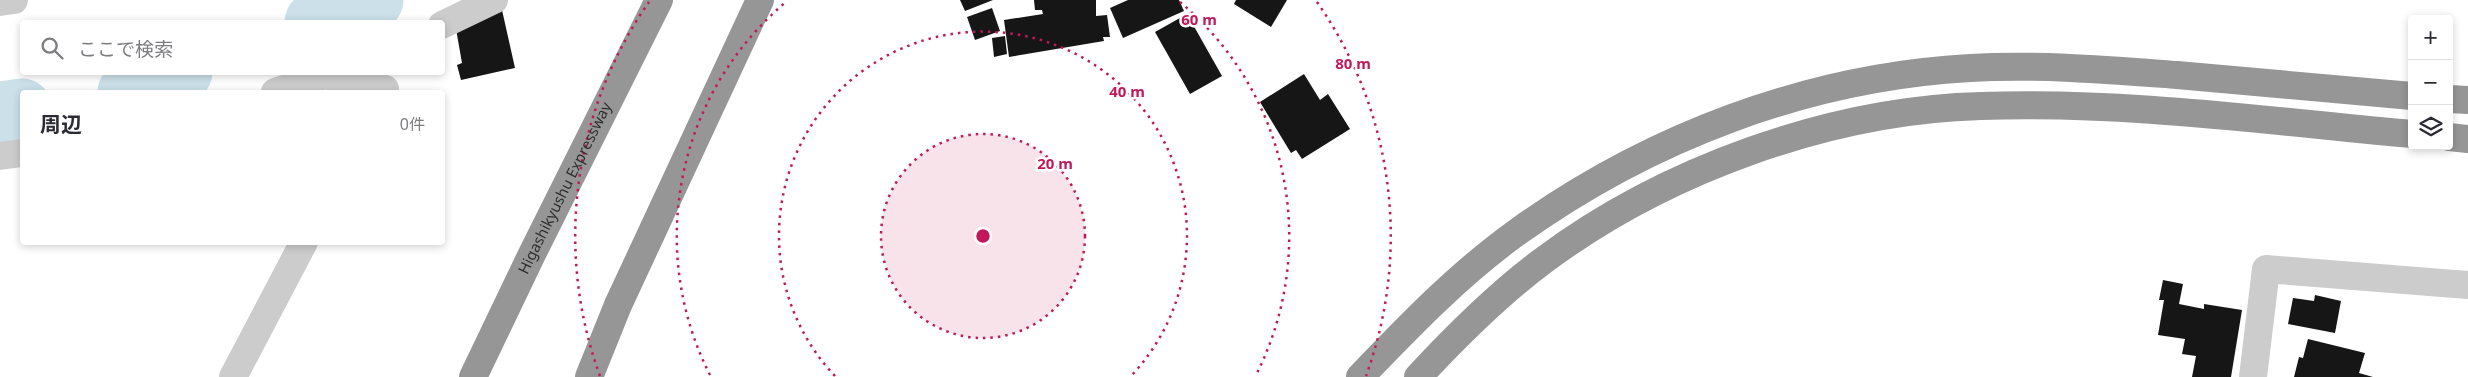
<!DOCTYPE html>
<html lang="ja">
<meta charset="utf-8">
<style>
:root{--surface:#fff;--page:#f2f2f3;--text:#2b2b33;--muted:#7c7c81;--line:#e1e1e2}
body{margin:0;font-family:"Noto Sans","Noto Sans JP",sans-serif;background:var(--page);color:var(--text)}
.controls{position:absolute;right:15px;top:15px;display:grid;overflow:hidden;border-radius:5px;box-shadow:0 2px 8px #0003}
.controls button{width:45px;height:45px;display:grid;place-items:center;padding:0;border:0;border-bottom:1px solid var(--line);background:var(--surface);color:var(--text);font:25px sans-serif}
.list{margin:0;padding:0;list-style:none}
h2{display:flex;justify-content:space-between;align-items:center;height:65px;margin:0;padding:0 20px;font-size:21px}
h2 small{font-size:16px;font-weight:400;color:var(--muted)}
.icon{flex:none;width:28px;height:28px;fill:none;stroke:currentColor;stroke-width:2;stroke-linecap:round;stroke-linejoin:round}
.map{position:relative;flex:none;width:2468px;height:377px;overflow:hidden}
.search{position:absolute;background:var(--surface);box-shadow:0 2px 8px #0003;left:20px;top:20px;width:425px;height:55px;display:flex;align-items:center;gap:12px;box-sizing:border-box;padding:0 18px;border-radius:5px;color:var(--muted);font-size:19px}
.panel{position:absolute;background:var(--surface);box-shadow:0 2px 8px #0003;left:20px;top:90px;width:425px;height:155px;border-radius:5px}
.map>svg:first-child{display:block}
.lines{fill:none;stroke-linecap:round;stroke-linejoin:round}
.river{stroke:#cbe0e9;stroke-width:61}
.building{fill:#161616}
.minor{stroke:#ccc;stroke-width:28}
.highway{stroke:#969696;stroke-width:28}
.ring{fill:none;stroke:#c2185b;stroke-width:2.5;stroke-dasharray:2.5 5}
.labels{text-anchor:middle;stroke-width:5;stroke-linejoin:round;paint-order:stroke}
.street-label{font-size:15px;fill:#2f2f2f;stroke:#fff}
.centre{fill:#c2185b;stroke:#fff;stroke-width:2.5}
.ring-label{font-size:15px;text-anchor:middle;font-weight:bold;fill:#c2185b;stroke:#fff;stroke-width:5;stroke-linejoin:round;paint-order:stroke}
</style>
<div class="map">
<svg width="2468" height="377" viewBox="0 0 2468 377">
<rect width="100%" height="100%" fill="#fff"/>
<g class="lines">
<g class="river">
<polyline points="315,22 373,0"/>
<polyline points="128,92 182,72"/>
<polyline points="0,112 22,109"/>
</g>
</g>
<g class="building">
<polygon points="960,0 993,0 965,11"/>
<polygon points="1034,0 1096,0 1096,16 1107,15 1110,37 1103,37 1104,41 1009,57 1004,20 1043,14 1042,10 1035,10"/>
<polygon points="1128,0 1179,0 1184,11 1123,38 1110,8"/>
<polygon points="1236,0 1287,0 1271,27 1234,4"/>
<polygon points="992,8 1000,31 975,40 967,17"/>
<polygon points="502,10 515,68 461,80 457,65 462,63 456,29"/>
<polygon points="1187,14 1222,76 1190,94 1155,32"/>
<polygon points="1005,36 1007,54 994,57 992,38"/>
<polygon points="1304,74 1320,100 1328,94 1350,129 1302,159 1296,150 1291,153 1260,102"/>
<polygon points="2163,280 2183,284 2179,304 2204,309 2204,304 2242,310 2231,377 2192,377 2196,356 2182,354 2185,339 2158,335 2164,300 2159,300"/>
<polygon points="2315,295 2341,301 2335,333 2288,324 2293,298 2314,301"/>
<polygon points="2308,339 2365,353 2359,373 2373,377 2294,377 2299,357 2303,358"/>
</g>
<g class="lines">
<g class="minor">
<polyline points="0,2 14,0"/>
<polyline points="442,25 494,0"/>
<polyline points="275,92 325,75 385,89"/>
<polyline points="0,156 22,153"/>
<polyline points="233,377 304,242"/>
<polyline points="2253,377 2266,269 2468,285"/>
</g>
<g class="highway">
<polyline points="2449,99 2468,100"/>
<polyline points="2449,137 2468,139"/>
<path id="s1" d="M473 377 532 254 659 0"/>
<polyline points="589,377 618,305 760,0"/>
<path d="M1360 377C1409 326 1459 274 1516 233 1648 138 1807 77 1970 68 2038 64 2109 70 2177 75 2255 82 2333 89 2412 96"/>
<path d="M1418 377C1457 335 1498 294 1544 260 1665 170 1830 110 1981 106 2124 101 2269 121 2412 134"/>
</g>
</g>
<circle cx="983" cy="236" r="102" fill="#c2185b" fill-opacity=".12"/>
<g class="ring">
<circle cx="983" cy="236" r="102"/>
<path d="M835 376A204 204 0 1 1 1131 376"/>
<path d="M710 375A306 306 0 0 1 786 2M1180 2A306 306 0 0 1 1256 375"/>
<path d="M600 376A408 408 0 0 1 649 2M1317 2A408 408 0 0 1 1366 376"/>
</g>
<g class="labels">
<g class="street-label">
<text dy="5" stroke="none"><textPath href="#s1" startOffset="210">Higashikyushu Expressway</textPath></text>
</g>
</g>
<circle cx="983" cy="236" r="8" class="centre"/>
<g class="ring-label">
<text x="1199" y="25">60 m</text>
<text x="1353" y="69">80 m</text>
<text x="1127" y="97">40 m</text>
<text x="1055" y="169">20 m</text>
</g>
</svg>
<div class="controls">
<button>+</button>
<button>−</button>
<button><svg class="icon" aria-label="layers" viewBox="0 0 24 24"><path d="M12 4l9 5-9 5-9-5zM3 14l9 5 9-5"/></svg></button>
</div>
<div class="search"><svg class="icon" aria-label="search" viewBox="0 0 24 24"><circle cx="10" cy="10" r="6"/><path d="M15 15l6 6"/></svg>ここで検索</div>
<section class="panel">
<h2>周辺<small>0件</small></h2>
<ul class="list">
</ul>
</section>
</div>
